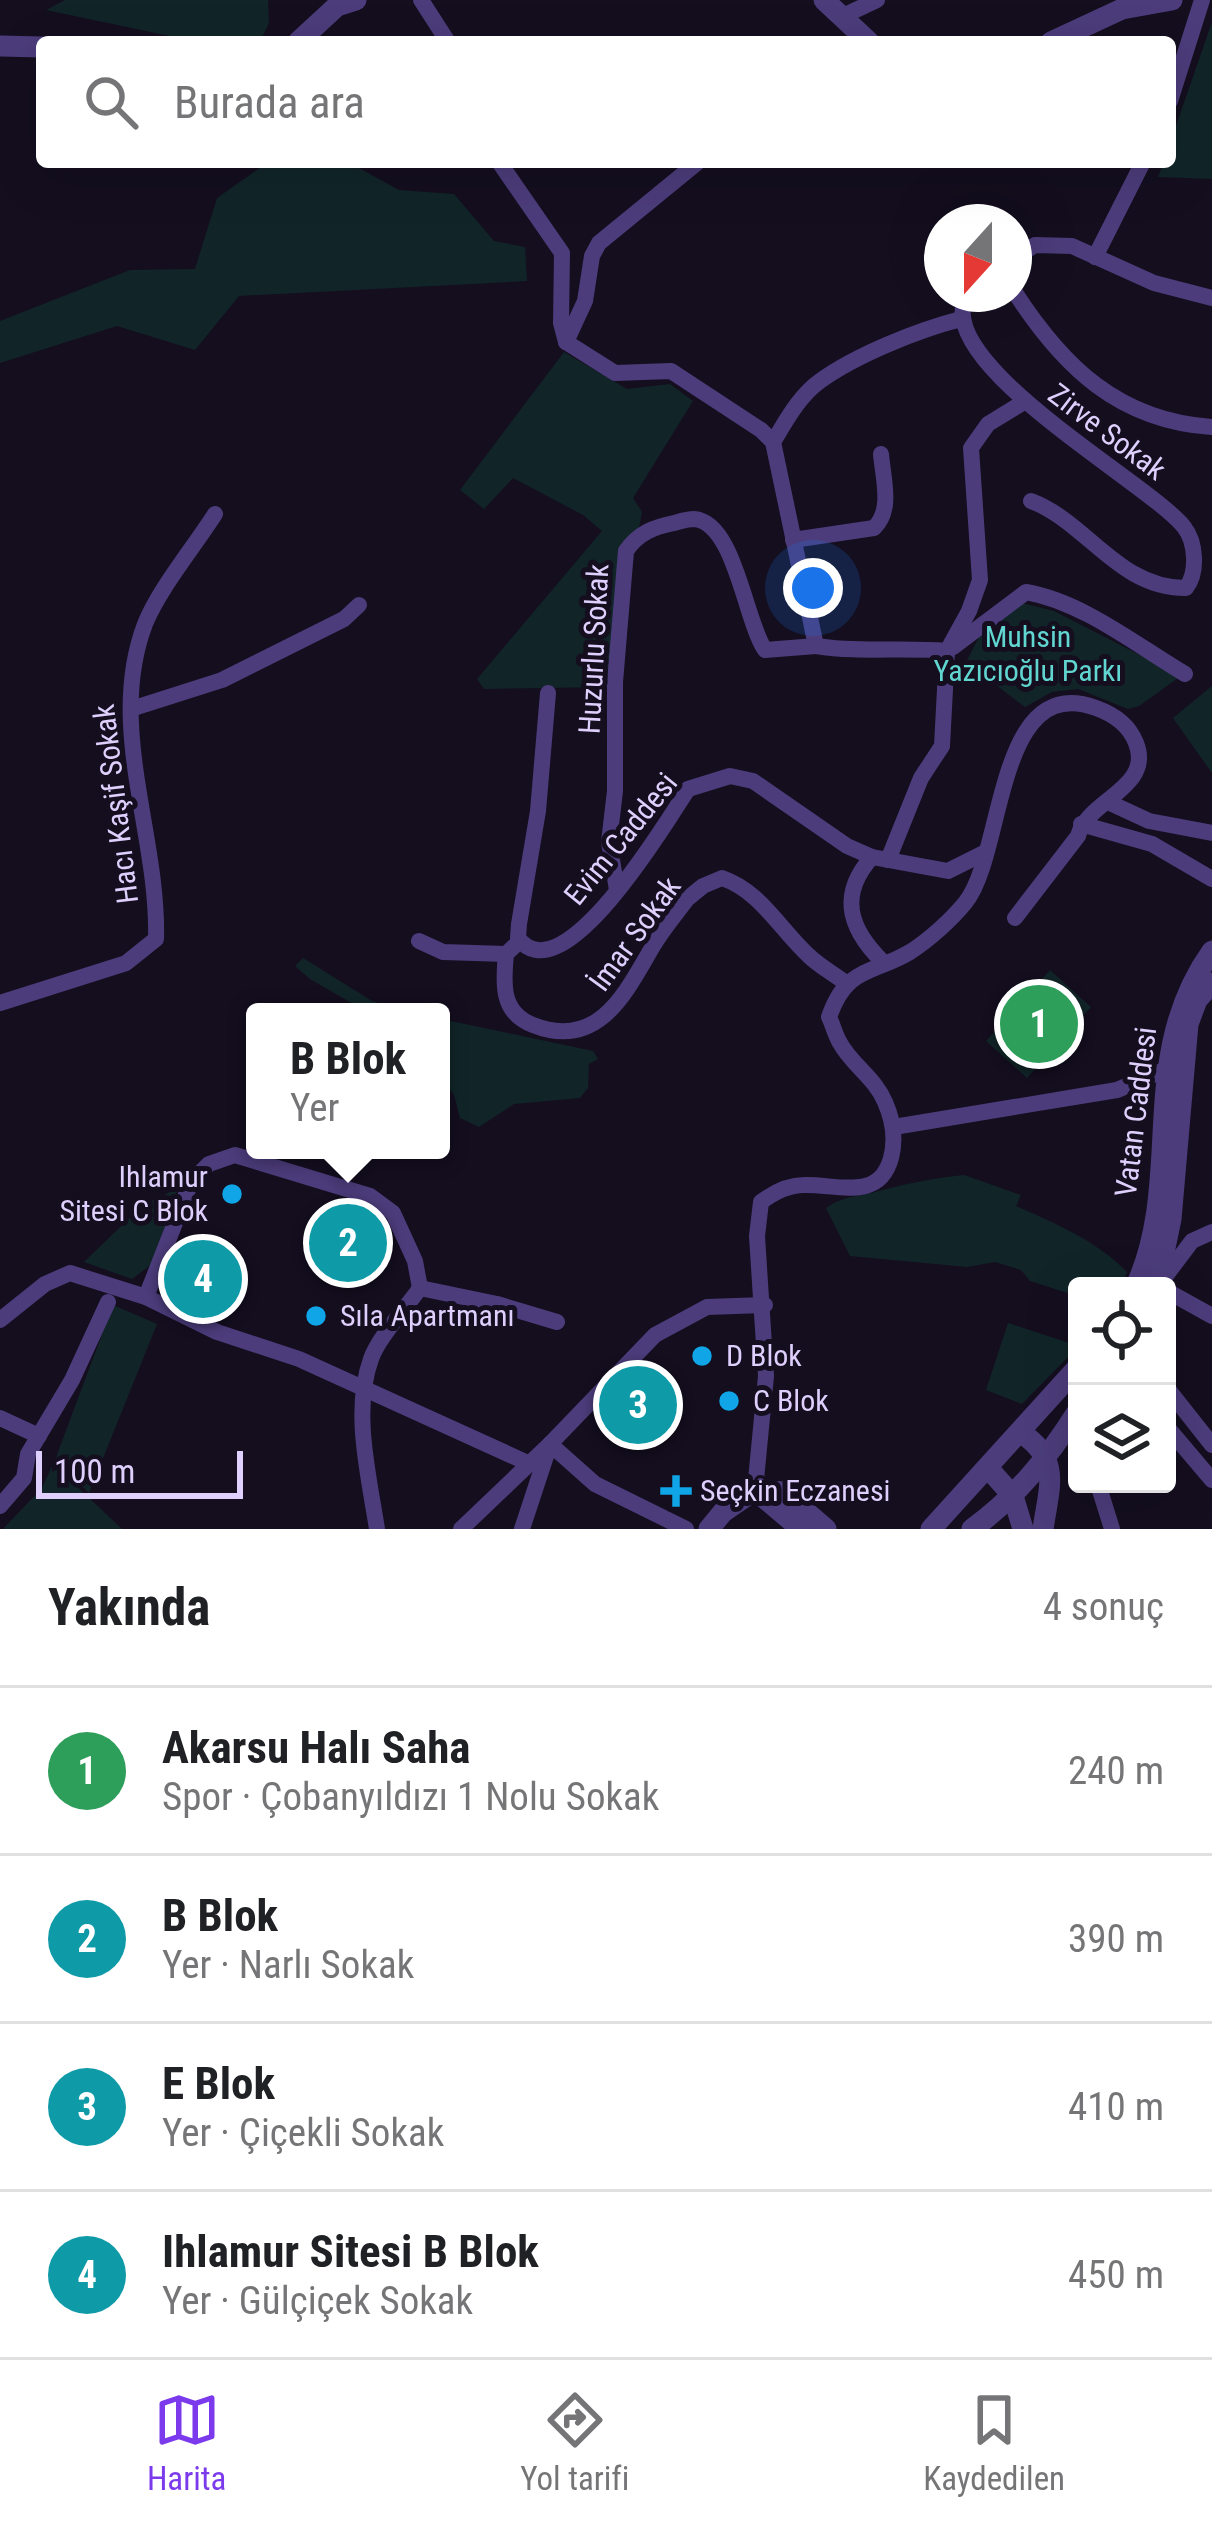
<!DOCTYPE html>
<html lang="tr">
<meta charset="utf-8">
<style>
:root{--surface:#fff;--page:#f6f6f6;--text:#202124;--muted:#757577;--line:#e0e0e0;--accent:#7c3aed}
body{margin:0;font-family:"Roboto Condensed",sans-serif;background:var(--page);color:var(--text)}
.controls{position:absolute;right:36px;bottom:36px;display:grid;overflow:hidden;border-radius:12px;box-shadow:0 12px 48px #0002}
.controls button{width:108px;height:108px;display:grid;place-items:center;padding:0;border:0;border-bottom:3px solid var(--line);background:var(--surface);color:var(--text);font:60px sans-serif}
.compass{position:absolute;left:924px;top:204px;width:108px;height:108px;border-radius:50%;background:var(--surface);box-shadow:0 12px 48px #0002;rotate:201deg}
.scale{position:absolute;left:36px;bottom:30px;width:207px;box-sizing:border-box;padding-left:12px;border:6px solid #decffc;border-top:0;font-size:33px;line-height:42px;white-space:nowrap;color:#decffc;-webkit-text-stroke:9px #140e1f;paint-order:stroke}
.you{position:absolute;left:813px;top:588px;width:42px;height:42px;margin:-30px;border:9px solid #fff;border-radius:50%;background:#1a73e8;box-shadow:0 0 0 18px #1a73e833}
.badge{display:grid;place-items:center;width:78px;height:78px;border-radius:50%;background:var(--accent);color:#fff;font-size:39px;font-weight:700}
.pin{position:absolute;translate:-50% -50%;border:6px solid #fff;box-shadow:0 3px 12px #0006}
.popup{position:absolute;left:246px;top:1003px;width:204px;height:156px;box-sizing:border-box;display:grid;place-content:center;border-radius:12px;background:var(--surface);filter:drop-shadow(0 3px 9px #0005);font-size:39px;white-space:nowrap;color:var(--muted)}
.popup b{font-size:45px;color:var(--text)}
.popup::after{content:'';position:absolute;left:50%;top:100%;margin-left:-24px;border:24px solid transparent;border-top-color:var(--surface)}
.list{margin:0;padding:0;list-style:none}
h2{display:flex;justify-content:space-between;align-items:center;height:156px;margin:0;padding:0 48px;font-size:51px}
h2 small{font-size:39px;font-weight:400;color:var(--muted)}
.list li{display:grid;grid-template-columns:78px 1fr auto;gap:36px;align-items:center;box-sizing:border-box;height:168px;padding:0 48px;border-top:3px solid var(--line)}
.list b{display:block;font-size:45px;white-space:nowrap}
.list p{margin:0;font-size:39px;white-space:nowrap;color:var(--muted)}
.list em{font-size:39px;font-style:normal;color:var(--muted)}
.icon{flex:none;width:66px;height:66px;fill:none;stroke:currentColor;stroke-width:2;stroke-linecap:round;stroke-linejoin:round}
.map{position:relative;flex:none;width:1212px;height:1529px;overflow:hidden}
.search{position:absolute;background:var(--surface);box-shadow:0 12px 48px #0002;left:36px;right:36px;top:36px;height:132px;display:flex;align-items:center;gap:30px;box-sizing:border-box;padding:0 42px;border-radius:12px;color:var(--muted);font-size:45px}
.sheet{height:828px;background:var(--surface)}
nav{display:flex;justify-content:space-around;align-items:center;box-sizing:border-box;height:168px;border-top:3px solid var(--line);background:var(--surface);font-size:33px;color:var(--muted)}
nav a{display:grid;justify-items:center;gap:6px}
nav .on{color:var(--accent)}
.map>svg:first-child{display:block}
.green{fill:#112528}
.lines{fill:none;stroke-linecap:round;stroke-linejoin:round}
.minor{stroke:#4c3c7b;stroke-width:16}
.tertiary{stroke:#4c3c7b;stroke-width:21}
.poi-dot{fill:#0fa5e7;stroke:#140e1f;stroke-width:4.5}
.labels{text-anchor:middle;stroke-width:10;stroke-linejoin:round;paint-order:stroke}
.street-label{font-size:30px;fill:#decffc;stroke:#140e1f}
.park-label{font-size:30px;fill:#61d6d1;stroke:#140e1f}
.poi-label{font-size:30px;fill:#decffc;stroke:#140e1f;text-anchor:start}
</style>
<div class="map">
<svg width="1212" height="1529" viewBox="0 0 1212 1529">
<rect width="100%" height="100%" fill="#140e1f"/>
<g class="green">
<polygon points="65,0 268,0 269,23 260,42 198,42 46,10"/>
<polygon points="1212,22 1212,179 1158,177 1164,162 1170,162 1170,143"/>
<polygon points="268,162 348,162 399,190 454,194 494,241 525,247 527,281 239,296 195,350 117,326 0,363 0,321 130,270 195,269 217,198"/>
<polygon points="564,352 627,389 670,384 693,401 633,498 642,512 609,687 484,689 477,679 602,531 583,515 513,478 484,509 460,490"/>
<polygon points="1022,603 1054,611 1181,676 1139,706 1128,709 1078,689 1052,692 1025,707 966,662 979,637"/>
<polygon points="1212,686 1212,773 1173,718"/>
<polygon points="303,958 372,1001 408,1012 367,1012 310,979 295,966"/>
<polygon points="1050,970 1091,1007 1027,1078 986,1041"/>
<polygon points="441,1019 593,1051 598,1059 589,1064 588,1088 580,1098 514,1104 479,1127 460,1118 454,1095 441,1077"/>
<path d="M964 1175 1021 1195 1016 1206C1055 1223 1097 1241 1127 1272L1121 1286H1077V1296L1030 1281 1021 1270 995 1262 967 1267 850 1256 826 1208C845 1195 858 1197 879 1191 909 1183 934 1178 964 1175Z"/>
<polygon points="178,1188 152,1264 132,1279 84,1262 142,1206"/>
<polygon points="113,1305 157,1324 89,1493 55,1460"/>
<polygon points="1008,1323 1069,1343 1075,1350 1022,1404 986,1390"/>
<polygon points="53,1464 122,1529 3,1529 42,1488"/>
</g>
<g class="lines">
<g class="minor">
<polyline points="421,0 448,42"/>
<polyline points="843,16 877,0"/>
<polyline points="1170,101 1202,0"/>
<polyline points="499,162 562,253 561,323 566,342"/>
<polyline points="1095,257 1143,162"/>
<polyline points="1014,258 1035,245 1072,246 1154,283 1212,298"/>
<path d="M1014 291C1063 367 1119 421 1212 427"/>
<path d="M968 294C925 360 1151 484 1184 527 1196 542 1198 573 1186 588 1119 589 1087 522 1031 501"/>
<path d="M566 342 615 373 671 371 761 430 773 442 816 646C860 653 903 647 947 651"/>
<polyline points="566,342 585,301 592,256 599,243 698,162"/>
<path d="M773 442C786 421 799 396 820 381 856 355 918 330 961 319"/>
<path d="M793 540 874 528C893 510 883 479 881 454"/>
<path d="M953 647 1026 592C1083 602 1136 645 1185 674"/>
<path d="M548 693 538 811 519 924 518 938C562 998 667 821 688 789L730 776 753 781 847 846 872 857 948 871 984 853"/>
<polyline points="131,709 222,680 344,619 359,605"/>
<polyline points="1108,802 1149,821 1212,833"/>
<polyline points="1081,824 1152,844 1212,879"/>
<path d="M872 857C838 895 849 929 883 962"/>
<polyline points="888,860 921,778 942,746 947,651 969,611 980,580 971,448 988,424 1024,402"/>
<path d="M617 890 609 842 615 791V682L626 551C638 533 654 527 674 523 681 521 687 519 694 519 735 522 745 621 765 650L816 646"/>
<polyline points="419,941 443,952 506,954"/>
<path d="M520 941 506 954C503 984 501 1013 533 1025 599 1051 626 992 653 946 663 929 676 914 687 899L703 886 722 878C760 891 779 928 808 955 819 966 834 974 847 984"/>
<path d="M0 1003 126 963 156 939C159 835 106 726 145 624 159 589 194 547 215 514"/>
<polyline points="894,1127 1117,1090 1167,1069"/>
<polyline points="1158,1286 1192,1241 1212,1232"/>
<polyline points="420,1288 497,1304 557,1322"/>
<polyline points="1167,1291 1212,1316"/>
<polyline points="146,1297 191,1182 209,1164 235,1155 370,1196 393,1213 415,1261 420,1288"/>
<polyline points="0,1320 45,1284 70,1273 146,1297 217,1332 299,1359 530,1464"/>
<polyline points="1167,1388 1212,1445"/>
<polyline points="0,1418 39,1436"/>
<polyline points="1167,1427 1212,1480"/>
<polyline points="1098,1484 1112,1529"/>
<path d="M755 1490 766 1376 757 1236 761 1202C773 1193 788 1185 804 1185 837 1184 879 1202 891 1158 896 1139 893 1120 885 1102 875 1078 852 1065 840 1043 835 1035 833 1025 829 1017 847 966 871 975 910 952 929 940 951 920 965 903 1005 855 995 671 1096 708 1113 714 1129 725 1136 743 1154 788 1087 800 1078 836L1015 918"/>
<polyline points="0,1506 24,1478 28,1454 72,1380 108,1302"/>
<path d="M377 1529C369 1476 352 1411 371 1359 378 1338 406 1308 420 1288"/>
<polyline points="461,1529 550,1444 655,1335 707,1307 765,1305"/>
<polyline points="522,1529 550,1444 595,1484 686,1529"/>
</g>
<g class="tertiary">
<polyline points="824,0 869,42"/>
<polyline points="298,42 337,6 356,0"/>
<polyline points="1051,42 1122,9 1172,0"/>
<polyline points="0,46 42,47"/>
<path d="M1136 1286C1185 1179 1136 1057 1212 951"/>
<polyline points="1157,1286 1171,1219 1188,1024 1197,1000 1212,983"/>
<path d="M1020 1432C1062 1459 1049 1487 1043 1529"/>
<polyline points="988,1468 1013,1496 1023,1529"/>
<polyline points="755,1490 783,1492 826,1529"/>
<polyline points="756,1491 801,1529"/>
<polyline points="709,1529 723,1512 755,1490"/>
<polyline points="931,1529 1077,1368"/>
<path d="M972 1529C1016 1497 1048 1458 1077 1412"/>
</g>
</g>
<g class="poi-dot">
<circle cx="232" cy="1194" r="12"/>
<circle cx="316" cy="1316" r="12"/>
<circle cx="702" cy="1356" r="12"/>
<circle cx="729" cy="1401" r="12"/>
<path d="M670 1473h12v12h12v12h-12v12h-12v-12h-12v-12h12z"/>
</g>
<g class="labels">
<g class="street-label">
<text transform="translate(1107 432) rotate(37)" y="10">Zirve Sokak</text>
<text transform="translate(594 649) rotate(-87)" y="10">Huzurlu Sokak</text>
<text transform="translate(116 804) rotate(-97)" y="10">Hacı Kaşif Sokak</text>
<text transform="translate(621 839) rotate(-51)" y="10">Evim Caddesi</text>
<text transform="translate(635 934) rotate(-54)" y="10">İmar Sokak</text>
<text transform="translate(1136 1112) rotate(-83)" y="10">Vatan Caddesi</text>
</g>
<g class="park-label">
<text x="1028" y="647">Muhsin<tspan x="1028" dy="34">Yazıcıoğlu Parkı</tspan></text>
</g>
<g class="poi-label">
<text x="208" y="1187" text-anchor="end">Ihlamur<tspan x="208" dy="34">Sitesi C Blok</tspan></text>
<text x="340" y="1326">Sıla Apartmanı</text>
<text x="726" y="1366">D Blok</text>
<text x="753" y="1411">C Blok</text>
<text x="700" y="1501">Seçkin Eczanesi</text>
</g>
</g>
</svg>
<div class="controls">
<button><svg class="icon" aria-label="locate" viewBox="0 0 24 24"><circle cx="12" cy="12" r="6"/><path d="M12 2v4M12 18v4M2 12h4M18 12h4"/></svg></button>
<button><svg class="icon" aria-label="layers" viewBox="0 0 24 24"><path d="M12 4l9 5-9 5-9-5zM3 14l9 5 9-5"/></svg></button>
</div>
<svg class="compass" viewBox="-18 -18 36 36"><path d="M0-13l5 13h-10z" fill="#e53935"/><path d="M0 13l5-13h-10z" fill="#757577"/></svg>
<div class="scale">100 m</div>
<div class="you"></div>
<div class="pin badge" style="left:1039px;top:1024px;background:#2e9e5b">1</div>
<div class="pin badge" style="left:348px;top:1243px;background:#0f9aa8">2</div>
<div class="popup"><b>B Blok</b>Yer</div>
<div class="pin badge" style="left:638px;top:1405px;background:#0f9aa8">3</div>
<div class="pin badge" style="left:203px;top:1279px;background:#0f9aa8">4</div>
<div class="search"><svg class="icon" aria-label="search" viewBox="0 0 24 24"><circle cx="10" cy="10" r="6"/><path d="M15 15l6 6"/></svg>Burada ara</div>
</div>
<section class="sheet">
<h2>Yakında<small>4 sonuç</small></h2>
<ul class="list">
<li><span class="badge" style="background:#2e9e5b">1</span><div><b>Akarsu Halı Saha</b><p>Spor · Çobanyıldızı 1 Nolu Sokak</p></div><em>240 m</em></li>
<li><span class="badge" style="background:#0f9aa8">2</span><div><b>B Blok</b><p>Yer · Narlı Sokak</p></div><em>390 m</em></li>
<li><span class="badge" style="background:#0f9aa8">3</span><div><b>E Blok</b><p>Yer · Çiçekli Sokak</p></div><em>410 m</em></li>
<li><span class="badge" style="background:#0f9aa8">4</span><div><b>Ihlamur Sitesi B Blok</b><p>Yer · Gülçiçek Sokak</p></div><em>450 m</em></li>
</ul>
</section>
<nav>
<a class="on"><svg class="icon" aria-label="map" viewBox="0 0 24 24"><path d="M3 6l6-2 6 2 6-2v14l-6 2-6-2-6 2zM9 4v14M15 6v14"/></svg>Harita</a>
<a><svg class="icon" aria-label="directions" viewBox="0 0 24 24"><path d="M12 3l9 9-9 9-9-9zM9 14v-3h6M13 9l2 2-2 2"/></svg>Yol tarifi</a>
<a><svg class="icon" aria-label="saved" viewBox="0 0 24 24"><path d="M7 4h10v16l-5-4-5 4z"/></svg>Kaydedilen</a>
</nav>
